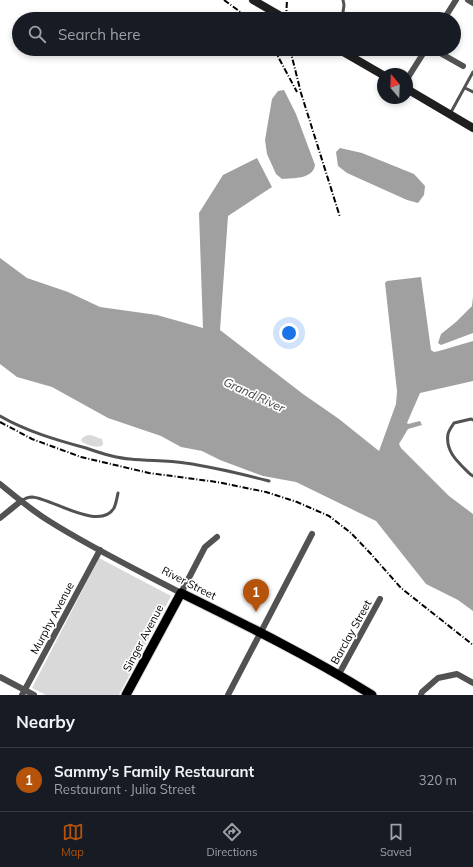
<!DOCTYPE html>
<meta charset="utf-8">
<style>
:root{--surface:#171b24;--page:#242831;--text:#f1f3f6;--muted:#9ea1a6;--line:#363941;--accent:#b45309}
body{margin:0;font-family:Mulish,sans-serif;background:var(--page);color:var(--text)}
.compass{position:absolute;left:377px;top:68px;width:36px;height:36px;border-radius:50%;background:var(--surface);box-shadow:0 2px 6px #0003;rotate:341deg}
.you{position:absolute;left:289px;top:333px;width:14px;height:14px;margin:-10px;border:3px solid #fff;border-radius:50%;background:#1a73e8;box-shadow:0 0 0 6px #1a73e833}
.badge{display:grid;place-items:center;width:26px;height:26px;border-radius:50%;background:var(--accent);color:#fff;font-size:13px;font-weight:700}
.pin{position:absolute;translate:-50% -33px;filter:drop-shadow(0 1px 2px #0008)}
.pin::after{content:'';position:absolute;top:21px;width:14px;height:12px;background:inherit;clip-path:polygon(0 0,100% 0,50% 100%)}
.list{margin:0;padding:0;list-style:none}
h2{display:flex;justify-content:space-between;align-items:center;height:52px;margin:0;padding:0 16px;font-size:17px}
h2 small{font-size:13px;font-weight:400;color:var(--muted)}
.list li{display:grid;grid-template-columns:26px 1fr auto;gap:12px;align-items:center;box-sizing:border-box;height:64px;padding:0 16px;border-top:1px solid var(--line)}
.list b{display:block;font-size:15px;white-space:nowrap}
.list p{margin:0;font-size:13px;white-space:nowrap;color:var(--muted)}
.list em{font-size:13px;font-style:normal;color:var(--muted)}
.icon{flex:none;width:22px;height:22px;fill:none;stroke:currentColor;stroke-width:2;stroke-linecap:round;stroke-linejoin:round}
.map{position:relative;flex:none;width:473px;height:695px;overflow:hidden}
.search{position:absolute;background:var(--surface);box-shadow:0 2px 6px #0003;left:12px;right:12px;top:12px;height:44px;display:flex;align-items:center;gap:10px;box-sizing:border-box;padding:0 14px;border-radius:22px;color:var(--muted);font-size:15px}
.sheet{height:116px;background:var(--surface)}
nav{display:flex;justify-content:space-around;align-items:center;box-sizing:border-box;height:56px;border-top:1px solid var(--line);background:var(--surface);font-size:11px;color:var(--muted)}
nav a{display:grid;justify-items:center;gap:2px}
nav .on{color:var(--accent)}
.map>svg:first-child{display:block}
.green{fill:#d9d9d9}
.water{fill:#a0a0a0}
.lines{fill:none;stroke-linecap:round;stroke-linejoin:round}
.primary-casing{stroke:#dbdbdb;stroke-width:11}
.lane{stroke:#525252;stroke-width:3}
.street{stroke:#525252;stroke-width:6}
.secondary{stroke:#1f1f1f;stroke-width:8}
.primary{stroke:#000;stroke-width:9}
.rail{stroke:#000;stroke-width:2;stroke-dasharray:6 2 1 2;stroke-linecap:butt}
.labels{text-anchor:middle;stroke-width:3.5;stroke-linejoin:round;paint-order:stroke}
.street-label{font-size:11px;fill:#000;stroke:#fff}
.water-label{font-size:12px;font-style:italic;fill:#414141;stroke:#fff}
</style>
<div class="map">
<svg width="473" height="695" viewBox="0 0 473 695">
<rect width="100%" height="100%" fill="#fff"/>
<g class="green">
<path d="M91 435 99 438 102 439 103 443V445C97 449 88 445 82 442L81 440C83 436 87 435 91 435Z"/>
<polygon points="99,558 171,596 119,695 46,695 32,688"/>
</g>
<g class="water">
<path d="M284 90 296 114 315 165C313 179 294 178 282 179L276 174 267 154 265 140 272 99 278 91Z"/>
<polygon points="340,148 362,153 414,174 425,186 424,195 418,203 407,200 347,173 338,166 336,152"/>
<polygon points="257,158 272,187 228,216 220,330 303,394 339,419 379,451 396,404 397,391 385,283 387,281 421,277 431,350 434,352 439,351 473,341 473,381 420,393 407,423 408,424 420,421 422,425 408,429 399,444 401,448 449,496 473,514 473,611 458,600 426,584 376,521 296,482 263,476 220,460 202,451 181,447 161,436 108,418 52,387 17,377 0,364 0,258 27,278 68,292 100,307 157,315 203,328 199,213 223,175"/>
<polygon points="473,297 473,333 441,345 438,343 441,334 456,322 472,306"/>
</g>
<g class="lines">
<g class="primary-casing">
<path id="primary" d="M126 695 181 593C246 625 311 657 372 695"/>
</g>
<g class="lane">
<polyline points="342,19 344,5 343,0"/>
<polyline points="465,88 473,92"/>
<polyline points="450,114 473,72"/>
<path d="M0 416C26 431 56 440 86 448 100 453 115 458 130 459 149 461 167 460 185 463 213 467 242 474 269 481"/>
<path d="M473 420 471 419 454 423C452 426 449 430 448 434 445 452 459 463 470 474L473 476"/>
<path d="M21 501C24 499 28 497 32 497 51 498 100 532 114 508 116 504 117 498 118 493"/>
</g>
<g class="street">
<polyline points="468,0 473,3"/>
<polyline points="444,19 456,0"/>
<polyline points="433,49 463,66"/>
<polyline points="407,79 426,49"/>
<path d="M0 484C16 497 31 510 49 521 90 547 137 570 181 593L205 547 217 537"/>
<polyline points="0,518 21,501"/>
<polyline points="339,674 380,599"/>
<polyline points="0,677 34,695"/>
<polyline points="22,695 100,550"/>
<polyline points="228,695 312,534"/>
<polyline points="421,695 422,692 438,678 457,674 473,683"/>
</g>
<g class="secondary">
<polyline points="253,0 286,19"/>
<polyline points="338,49 383,75"/>
<polyline points="407,89 473,128"/>
</g>
<use href="#primary" class="primary"/>
<g class="rail">
<polyline points="224,0 250,19"/>
<polyline points="286,19 287,0"/>
<polyline points="274,49 297,92"/>
<polyline points="290,49 301,93 340,217"/>
<polyline points="0,422 32,439 81,457 149,473 217,482 266,492 297,502 329,516 351,533 371,554 401,588 473,645"/>
</g>
</g>
<g class="labels">
<g class="street-label">
<text transform="translate(189 583) rotate(27)" y="4">River Street</text>
<text transform="translate(52 618) rotate(-62)" y="4">Murphy Avenue</text>
<text transform="translate(351 632) rotate(-61)" y="4">Barclay Street</text>
<text transform="translate(143 638) rotate(-62)" y="4">Singer Avenue</text>
</g>
<g class="water-label">
<text transform="translate(254 395) rotate(25)" y="4">Grand River</text>
</g>
</g>
</svg>
<svg class="compass" viewBox="-18 -18 36 36"><path d="M0-13l5 13h-10z" fill="#e53935"/><path d="M0 13l5-13h-10z" fill="#9ea1a6"/></svg>
<div class="you"></div>
<div class="pin badge" style="left:256px;top:612px">1</div>
<div class="search"><svg class="icon" aria-label="search" viewBox="0 0 24 24"><circle cx="10" cy="10" r="6"/><path d="M15 15l6 6"/></svg>Search here</div>
</div>
<section class="sheet">
<h2>Nearby<small></small></h2>
<ul class="list">
<li><span class="badge">1</span><div><b>Sammy's Family Restaurant</b><p>Restaurant · Julia Street</p></div><em>320 m</em></li>
</ul>
</section>
<nav>
<a class="on"><svg class="icon" aria-label="map" viewBox="0 0 24 24"><path d="M3 6l6-2 6 2 6-2v14l-6 2-6-2-6 2zM9 4v14M15 6v14"/></svg>Map</a>
<a><svg class="icon" aria-label="directions" viewBox="0 0 24 24"><path d="M12 3l9 9-9 9-9-9zM9 14v-3h6M13 9l2 2-2 2"/></svg>Directions</a>
<a><svg class="icon" aria-label="saved" viewBox="0 0 24 24"><path d="M7 4h10v16l-5-4-5 4z"/></svg>Saved</a>
</nav>
